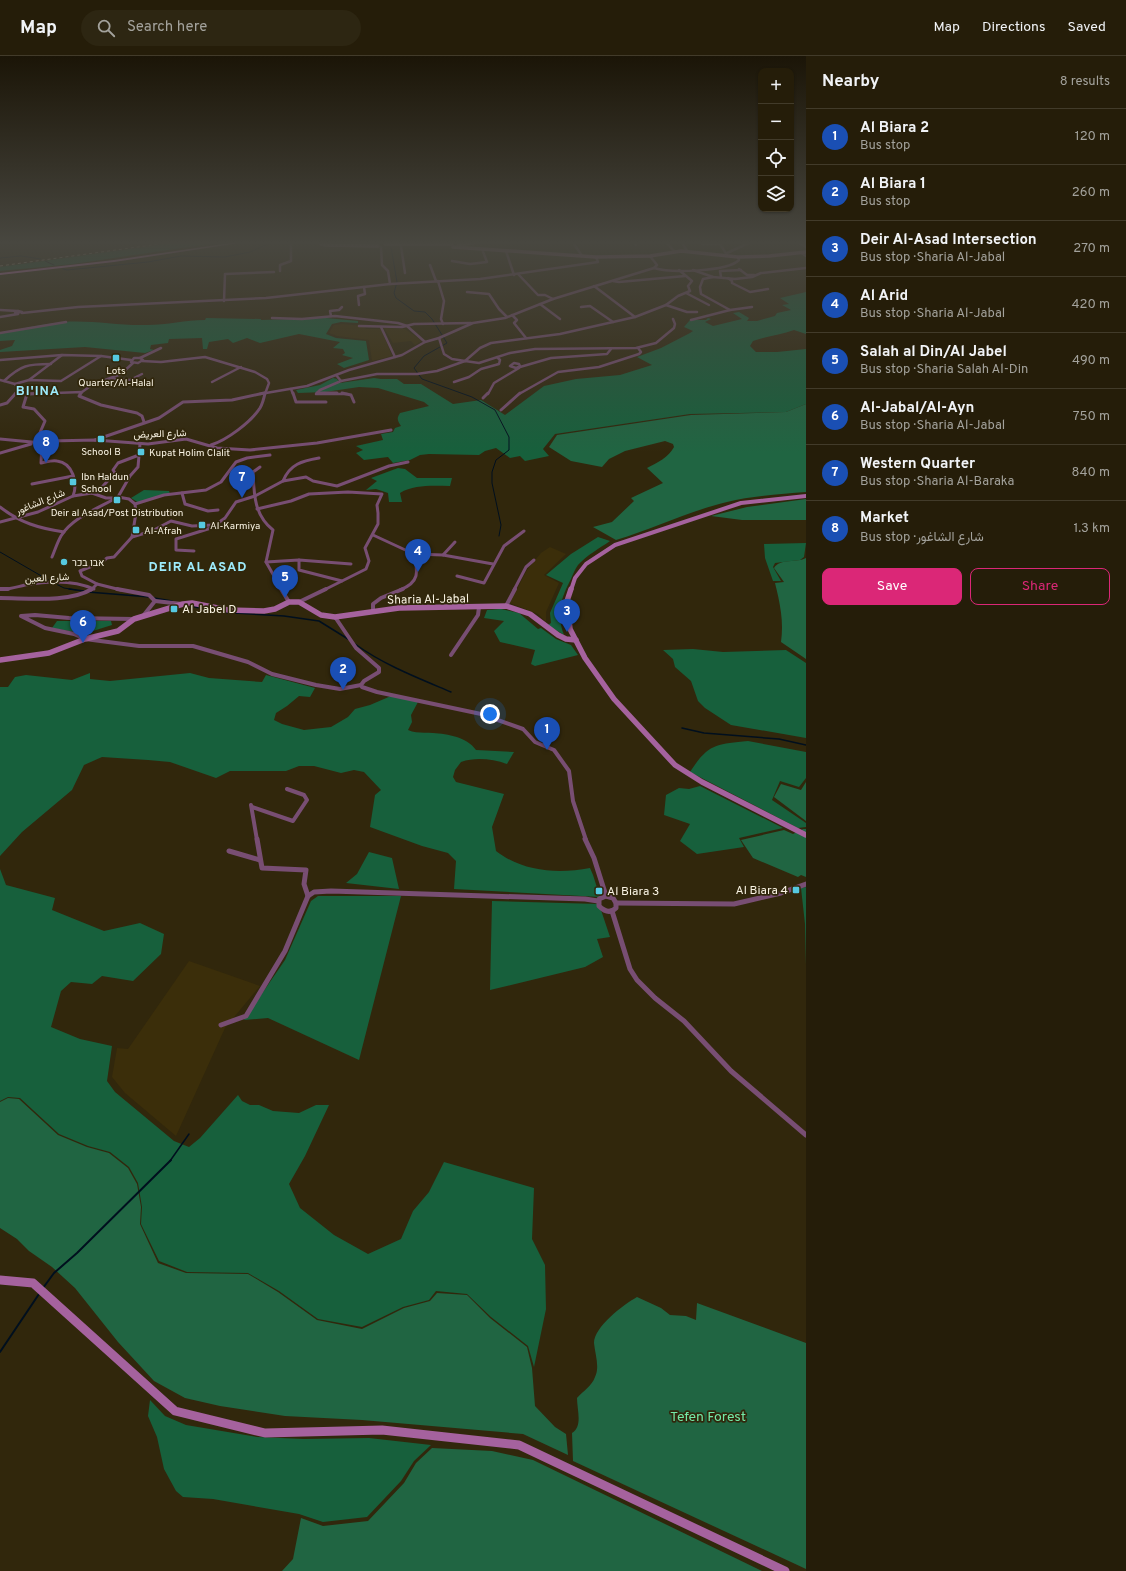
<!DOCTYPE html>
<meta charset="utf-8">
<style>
:root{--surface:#251d09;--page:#2d2612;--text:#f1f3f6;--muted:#a3a29c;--line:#423b2a;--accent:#db2777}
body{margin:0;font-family:Overpass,Vazirmatn,Heebo,sans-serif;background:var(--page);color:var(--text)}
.controls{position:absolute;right:12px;top:12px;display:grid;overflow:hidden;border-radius:8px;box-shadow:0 1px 3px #0004}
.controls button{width:36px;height:36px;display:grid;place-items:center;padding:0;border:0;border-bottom:1px solid var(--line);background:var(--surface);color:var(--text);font:20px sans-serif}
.you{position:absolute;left:490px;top:658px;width:14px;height:14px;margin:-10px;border:3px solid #fff;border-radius:50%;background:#1a73e8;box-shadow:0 0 0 6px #1a73e833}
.badge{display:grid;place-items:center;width:26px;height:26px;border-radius:50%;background:var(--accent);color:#fff;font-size:13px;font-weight:700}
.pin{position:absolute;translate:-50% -33px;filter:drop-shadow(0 1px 2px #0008)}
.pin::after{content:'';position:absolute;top:21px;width:14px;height:12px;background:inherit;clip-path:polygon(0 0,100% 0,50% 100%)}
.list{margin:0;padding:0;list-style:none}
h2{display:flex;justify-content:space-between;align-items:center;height:52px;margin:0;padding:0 16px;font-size:17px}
h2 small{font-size:13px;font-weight:400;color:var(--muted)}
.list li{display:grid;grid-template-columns:26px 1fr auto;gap:12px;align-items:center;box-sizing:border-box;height:56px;padding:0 16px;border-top:1px solid var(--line)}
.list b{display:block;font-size:15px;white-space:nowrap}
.list p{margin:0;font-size:13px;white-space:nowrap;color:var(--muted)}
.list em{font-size:13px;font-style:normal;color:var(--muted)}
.actions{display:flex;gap:8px;padding:12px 16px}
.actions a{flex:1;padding:9px 0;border:1px solid var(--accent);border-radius:8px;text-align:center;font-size:14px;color:var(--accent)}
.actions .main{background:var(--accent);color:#fff}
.icon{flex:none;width:22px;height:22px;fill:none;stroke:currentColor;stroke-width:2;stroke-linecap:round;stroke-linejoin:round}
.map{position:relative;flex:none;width:806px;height:1515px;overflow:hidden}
header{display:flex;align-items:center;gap:24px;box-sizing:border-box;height:56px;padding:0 20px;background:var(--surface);border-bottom:1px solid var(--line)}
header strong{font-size:19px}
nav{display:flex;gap:22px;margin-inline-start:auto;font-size:14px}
.search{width:280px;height:36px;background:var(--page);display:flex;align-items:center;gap:10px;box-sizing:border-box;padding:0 14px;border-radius:22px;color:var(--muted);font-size:15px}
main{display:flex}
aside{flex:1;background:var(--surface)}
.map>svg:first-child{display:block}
.built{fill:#3b2e0a}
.green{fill:#17603c}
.forest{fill:#206542}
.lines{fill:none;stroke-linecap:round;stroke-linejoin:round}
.stream-far2{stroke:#000f1e;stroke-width:1}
.stream-far1{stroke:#000f1e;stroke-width:1.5}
.stream{stroke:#000f1e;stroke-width:2}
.street-far3{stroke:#784e73;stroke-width:2.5}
.street-far2{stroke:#784e73;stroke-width:3}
.street-far1{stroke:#784e73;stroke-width:4}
.street{stroke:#784e73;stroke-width:5}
.secondary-far3{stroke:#a5629e;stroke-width:3.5}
.secondary-far2{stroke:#a5629e;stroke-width:4}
.secondary-far1{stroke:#a5629e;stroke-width:5.5}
.secondary{stroke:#a5629e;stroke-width:9}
.highway{fill:#e67edc;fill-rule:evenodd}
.rail{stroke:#b8b19d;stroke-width:1;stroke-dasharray:3 3;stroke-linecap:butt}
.poi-dot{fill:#56c9e0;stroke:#31270c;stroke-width:1.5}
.labels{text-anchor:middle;stroke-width:3.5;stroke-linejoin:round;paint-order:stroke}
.far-poi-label{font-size:10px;fill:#faf4e4;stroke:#31270c;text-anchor:start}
.far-street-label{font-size:10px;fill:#faf4e4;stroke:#31270c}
.street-label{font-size:12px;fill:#faf4e4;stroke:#31270c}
.poi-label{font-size:12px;fill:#faf4e4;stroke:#31270c;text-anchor:start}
.far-district-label{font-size:13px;font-weight:bold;letter-spacing:1px;fill:#9debfc;stroke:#31270c}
.near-park-label{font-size:14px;fill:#73e9a7;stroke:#31270c}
</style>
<header>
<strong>Map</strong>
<div class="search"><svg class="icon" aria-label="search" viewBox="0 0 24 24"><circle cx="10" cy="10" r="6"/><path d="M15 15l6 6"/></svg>Search here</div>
<nav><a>Map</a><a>Directions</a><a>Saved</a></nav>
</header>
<main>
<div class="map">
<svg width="806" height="1515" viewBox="0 0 806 1515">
<rect width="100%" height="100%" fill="#31270c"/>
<g class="built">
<polygon points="343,268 363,270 366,273 381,273 392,300 372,305 369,284 337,280 329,277 334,269"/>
<polygon points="384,272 405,273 422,285 415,289 411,285 393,287"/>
<polygon points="550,491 566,498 544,519 559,527 546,556 546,566 538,558 510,547 527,514 541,497"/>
<polygon points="189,905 260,930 225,972 176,1080 125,1037 112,1021 117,992 128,993"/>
</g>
<g class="green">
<polygon points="187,185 229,185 73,208 0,215 0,211"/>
<path d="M806 236V278L794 274C781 279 767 280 753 285L750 290 756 296H777L806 293V348L786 356 690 358 555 378 543 393 549 400 525 405 520 400 510 402 496 392 485 395 479 399 429 398 420 399 410 404 393 407 388 401 364 404 356 397 363 394 356 390 383 384 381 378 393 376 395 372 401 370C398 365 396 363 400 357L429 350 424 346 378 332 359 331 325 336 298 337 296 334 320 329 333 322 337 323 340 327 374 322 381 323H397L404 328H421L453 348 481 344 505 359 544 330 576 323 620 319 652 309 637 301 661 292 690 277 693 275 684 271 690 264H706L708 262 711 263 705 266 713 270 742 263 733 257 739 256 749 262 747 265H757L775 260 777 257 791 254 782 249 789 248 780 242Z"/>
<path d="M206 262 261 263V264L326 262 358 265V267L341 266 332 268 326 278 336 282 366 285 369 304 344 312 337 308 353 302 342 299 345 297 343 293 333 292 340 286 299 278 260 287 247 282 233 287 228 283 209 286 207 293H203L202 282 169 283 168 287 151 289 150 293 154 294 145 297 85 291 0 296V294L12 290 15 284 0 285V277C21 273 43 268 64 266 92 264 119 270 147 269 167 269 186 264 205 264Z"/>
<path d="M398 412 405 413 417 422H452L450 430C434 430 415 428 400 437L402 446H389L388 437 376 433 366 434 377 425 371 422Z"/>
<polygon points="144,434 169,435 170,438 139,447 131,442"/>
<path d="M598 481 610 485C600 492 587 499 578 509 575 513 573 518 571 523 561 542 556 557 564 579L548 569 551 567 550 557 563 527 546 519 571 498Z"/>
<polygon points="806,487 804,501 800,504 775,507 773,511 781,525 773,525 765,502 764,488"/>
<polygon points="501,553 519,557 538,573 541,572 556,583 571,589 578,599 535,610 531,608 535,594 500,586 494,575 504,565 484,562 487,554"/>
<polygon points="57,565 111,565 112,569 80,579 75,576 52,572"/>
<polygon points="693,593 723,596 786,594 806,607 806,682 731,669 705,652 698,645 691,625 675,611 673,603 663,594"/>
<path d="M90 617V623L110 625 190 617 209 622 262 626 266 619 315 632 310 641 299 640 287 650 276 657 274 664 282 668 304 674 331 671 348 661 355 653 370 649 391 640 418 646 411 659 412 666 408 674C416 678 424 676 433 677 448 678 467 681 476 694L514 696 507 708C492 703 476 701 461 706L455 714 453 721 456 726 504 738 492 771 496 795C523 816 558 818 590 812L593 819 600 841 454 833 456 805 448 797 422 790 370 771 375 739 381 734 364 716 354 714 341 717 314 710H299L286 715H230L216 722 170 706 148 704 102 701 84 709 72 734 22 776 0 800V631H8L15 621 26 619 72 624Z"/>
<path d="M748 685 806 696V722L799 731 780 725 772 744 806 767V771L798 772 690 716C708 688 716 688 748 685Z"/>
<polygon points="700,730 783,772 739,782 744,791 697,798 680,785 690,768 664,759 666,739 679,732 689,733"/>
<polygon points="369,796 392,802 399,833 346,827 357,818"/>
<polygon points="0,813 6,829 55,842 52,854 104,875 140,867 164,878 161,898 133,925 102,920 92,928 71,926 61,935 51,971 80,983 112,990 107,1025 115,1036 174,1085 189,1091 200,1082 238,1039 242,1045 250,1049 259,1049 273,1055 299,1057 316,1049 329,1049 305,1100 289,1128 300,1152 334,1179 368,1198 401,1183 413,1155 429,1136 444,1106 534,1132 532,1183 545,1209 546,1253 534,1311 528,1290 491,1261 467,1238 436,1235 429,1244 403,1251 362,1271 318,1263 279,1235 248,1217 187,1216 159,1205 141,1168 142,1151 138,1127 129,1111 110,1096 88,1090 59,1078 20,1042 8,1041 0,1045"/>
<polygon points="806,831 806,909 805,868 801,832"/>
<polygon points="318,840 401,840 359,1004 268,962 244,964 285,904 311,845"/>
<polygon points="492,845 599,848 610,881 597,883 603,901 585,911 490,934"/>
<polygon points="150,1344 165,1360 186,1369 257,1381 304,1383 369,1382 431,1389 414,1405 401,1425 367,1461 323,1466 299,1458 213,1443 183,1441 176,1435 164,1413 157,1381 148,1360"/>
</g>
<g class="forest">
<path d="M806 348V436C781 438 751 440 727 446 689 455 653 473 616 484L593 471 612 466 634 445 631 442 663 427 647 412C657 407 669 401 674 391L673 388 665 385 625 395 609 403 602 411 571 405 549 391 557 379 691 359 786 356Z"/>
<polygon points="806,443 806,464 742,464 711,460 747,451"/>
<path d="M806 502V603L781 586C784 566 780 547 775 527L784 526 774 512C780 502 797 507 806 502Z"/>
<polygon points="806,726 806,765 774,741 781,728 801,734"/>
<polygon points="803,773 806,773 806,821 801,819 798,821 753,802 741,784 784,774 793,778"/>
<polygon points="8,1042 19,1043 58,1079 87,1091 109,1097 128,1112 137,1128 141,1151 140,1168 158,1207 186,1217 248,1218 278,1236 317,1264 362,1273 404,1252 430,1245 437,1237 467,1239 490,1262 527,1291 532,1312 535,1350 555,1371 566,1378 568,1399 523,1378 362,1364 285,1360 220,1350 185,1342 154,1325 118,1286 75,1232 52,1211 29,1195 17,1183 0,1172 0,1046"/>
<path d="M637 1241 661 1252 670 1259 686 1260 696 1264 697 1247 806 1287V1513L573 1405 572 1377C583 1370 577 1354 577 1342 583 1335 592 1330 595 1321 600 1311 595 1298 594 1287 594 1271 623 1249 637 1241Z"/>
<polygon points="432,1392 492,1395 533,1404 762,1515 282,1515 293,1503 301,1462 323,1470 368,1465 404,1427 416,1407"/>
</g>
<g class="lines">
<g class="stream-far2">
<polyline points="390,185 397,226 394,237 396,242 414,255 425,256 432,263 447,287 424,300 414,312 422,323 472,341 495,354 509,381 509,394 496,404 492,416 492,427 501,469 499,480"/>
<polyline points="271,187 277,185"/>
<polyline points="0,202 21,200 41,203"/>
<polyline points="45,205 54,209"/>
<polyline points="63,213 67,214 148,206 181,200 225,201 250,196 268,188"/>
<polyline points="0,496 50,525"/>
<polyline points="54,527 64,532 76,534"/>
</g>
<g class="stream-far1">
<polyline points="69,533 84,535"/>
<polyline points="88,536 150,541"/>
<polyline points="154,542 172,545"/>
<polyline points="191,550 217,556 284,560 319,565 348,583"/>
<path d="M355 588C384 609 418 622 451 636"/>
<polyline points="682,672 704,677 779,683 806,689"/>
<polyline points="170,1105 189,1078"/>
</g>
<g class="stream">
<polyline points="43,1232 54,1217 77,1197 171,1104"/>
<polyline points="0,1296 39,1238"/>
</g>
<g class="street-far3">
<polyline points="455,185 456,187"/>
<polyline points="572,185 582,200"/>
<polyline points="633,185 636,189"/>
<polyline points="665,185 675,196"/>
<polyline points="681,185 687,195"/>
<polyline points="726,185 720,188 727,199"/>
<polyline points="795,185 806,191"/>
<polyline points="702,188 720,188"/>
<polyline points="401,190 405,217"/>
<polyline points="381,191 382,209 388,215 390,228"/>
<polyline points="506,195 514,219"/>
<polyline points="800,196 806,200"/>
<polyline points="726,200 727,197 753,185"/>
<polyline points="452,205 470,208 487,206 482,193"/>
<polyline points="430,209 436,225"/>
<path d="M654 212C670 217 727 216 739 204L738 201"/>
<polyline points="739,213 747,219 754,219"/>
<polyline points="693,214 713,221 735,223 752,221 761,217 806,212"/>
<polyline points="280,215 280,209 291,205 291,188"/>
<polyline points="518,218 538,239 545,239 553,243"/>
<polyline points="713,221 703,223 700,231 701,238 730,254 752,251"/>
<polyline points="721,221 720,215 741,214"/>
<polyline points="728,222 732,225 732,227 750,236 768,233"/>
<polyline points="438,225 444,245 441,263 443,268"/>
<polyline points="613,225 619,226 685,220"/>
<polyline points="594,230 635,261"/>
<polyline points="467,236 489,238 499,253 507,261"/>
<polyline points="686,237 709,249"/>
<polyline points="224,245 225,218 274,216"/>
<polyline points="540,248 560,263"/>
<polyline points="359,249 358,240 365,238 364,231"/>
<polyline points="666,249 687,256 697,256"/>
<polyline points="581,251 590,250 613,266"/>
<polyline points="0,254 18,255"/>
<polygon points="18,255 22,256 15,257"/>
<polyline points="22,257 78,251 266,242 390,228 480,223 598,206 596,201"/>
<polyline points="512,259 517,264 514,267 526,282"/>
<polyline points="331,260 330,255 339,254 342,251"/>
<polyline points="0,261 18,258"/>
<polyline points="272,262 302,263 335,260 398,267 407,270 425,286"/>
<polyline points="691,264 730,254"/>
<polyline points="359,270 402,271 414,268 471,267"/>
<polyline points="381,271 395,301"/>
<polyline points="0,277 66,266"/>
<polyline points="439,282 444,298 452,303 465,305 480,292 491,287 560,278 635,261 666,249 678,240 690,235 688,230 692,225 679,214"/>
<polygon points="134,302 140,302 143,304 138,307 131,306"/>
<polyline points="140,302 161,292"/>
<polyline points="0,304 62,299 101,300 131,304"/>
<polyline points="142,305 161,306 205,301 255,316 267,323 269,327 265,338"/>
<polygon points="514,307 519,308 520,310 516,312 510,310"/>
<polyline points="520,311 551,302 607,298 611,293"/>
<polyline points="336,319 341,325 377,318 417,318 437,315 465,305 479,307 510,297 535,293 636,292 656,287 674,272 675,268 673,263"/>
<polyline points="111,323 130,324 142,318"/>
<polyline points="0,324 15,328 19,334 15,338"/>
<polyline points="29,324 62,299"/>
<path d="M4 325C21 309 28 308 51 308"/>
<polyline points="341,325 320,334 316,338 347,338"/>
<polyline points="212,326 241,311"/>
<polyline points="454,326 469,321 481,313 499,308 500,304 497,301"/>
<polyline points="15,328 29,324 61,325 101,300"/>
<polyline points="291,333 293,338"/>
<polyline points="19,334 27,338"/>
<polyline points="82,336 92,329 121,318 133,307"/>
<polyline points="27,338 82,336 80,338"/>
<polyline points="260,338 307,330 349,314 402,299 425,286 439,282 473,267 505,262 553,243 654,212 657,209 650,200"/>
<polyline points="488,338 494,327 519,312"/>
<polyline points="519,338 558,316 599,311 639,298 641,296 638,292"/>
</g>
<g class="street-far2">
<polyline points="25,337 27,338 23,351 34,353 45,365 39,379"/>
<polyline points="81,337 79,340 101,349 137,357 142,360 144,366"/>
<polyline points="293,337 296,346 326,346"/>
<polyline points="317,337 337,337"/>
<polyline points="342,337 351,339 354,346"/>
<polyline points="27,338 50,337"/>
<polyline points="483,342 488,337"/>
<polyline points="0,349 7,347 16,337"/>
<polyline points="501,354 520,337"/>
<polyline points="0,383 42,387 50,385 95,384 148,388 186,383 217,392 250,394 317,387 391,374"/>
<polyline points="95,384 159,362 183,346 232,344 264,337"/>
<path d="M211 389C227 384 251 366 260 352 263 347 264 342 265 337"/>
<polyline points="0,397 31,388"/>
<path d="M260 411 253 416C254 438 254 459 273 474L266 506 282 534"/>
<polyline points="128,424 115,417 113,414 118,407 139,399"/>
<path d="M283 425C290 408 302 405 319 402"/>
<polyline points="32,428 73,420"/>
<polyline points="92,437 103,430 115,417"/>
<polyline points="182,437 185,448 208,455 218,454"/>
<polyline points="73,440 92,437 106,442 116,442"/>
<polyline points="135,448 164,439 206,434 221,426 236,406 247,402 270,399"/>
<path d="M0 451C21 467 38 472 64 476"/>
<polyline points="257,453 291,445 309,438 348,436 382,438 377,449 378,457 378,468 365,492 369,505 366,513 324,534"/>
<path d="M0 466 38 456 73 440C78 427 73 407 57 405 52 404 46 406 41 407L42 387"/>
<path d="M373 479 414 498C418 516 420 526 400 534"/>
<polyline points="132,481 152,475 171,465 192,470 214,469"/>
<polyline points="194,495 176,494 176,483 211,472 225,462 236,446 255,440 283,425 306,421 313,425 337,430 389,410 408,406"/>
<polyline points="414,498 443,499 493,508"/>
<polyline points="443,499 455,486"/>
<path d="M52 501C55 494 57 487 61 480 73 461 99 452 118 441"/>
<polyline points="299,504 299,514 342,525"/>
<polyline points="266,506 299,504 351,508"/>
<polyline points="457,520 484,527 504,490 524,475"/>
<path d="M0 533C9 534 16 531 25 529 47 525 74 524 94 533"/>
<polyline points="91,534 97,528"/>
<polyline points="121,534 97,528 82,520 80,515 102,506 107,502 114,501 132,481 136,457 135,448 129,443 118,441 130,420 138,411 140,388"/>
<polyline points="514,534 526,511 534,504"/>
</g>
<g class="street-far1">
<polyline points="0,533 8,533"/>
<polyline points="117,533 149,539 155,545 143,560"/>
<polyline points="281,533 289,546"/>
<path d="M0 542C27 542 69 547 92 533"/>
<polyline points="155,545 182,548"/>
<polyline points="299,546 326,533"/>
<polyline points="506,550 515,533"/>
<polyline points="373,555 373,548 381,542 403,533"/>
<polyline points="335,561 356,592 379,612 379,616 364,625 361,629 362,631 377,636 481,658 523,673 535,686 554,694 569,715 573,745 586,784"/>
<polyline points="134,563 69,562 35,559 21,560 45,572 74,578 85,583 139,590 193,590 248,606 272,618 316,629 340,633 361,629"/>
<polyline points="451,599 478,559 479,551"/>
<polyline points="251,749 257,784"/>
<polyline points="252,751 293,765 307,744 304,739 287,733"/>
</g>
<g class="street">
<polyline points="257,783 262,812 306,814 304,828 308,840"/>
<polyline points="585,783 594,802 606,840"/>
<polyline points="229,795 260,804"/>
<path d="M606 840 613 842 616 847V852C610 858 604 855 599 850V843Z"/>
<polyline points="616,847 734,848 781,837 806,828"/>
<polyline points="612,855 630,913 637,924 655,942 684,965 731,1015 806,1079"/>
<polyline points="221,969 246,960 285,895 308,840 314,836 331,835 585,843 598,845"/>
</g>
<g class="secondary-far3">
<polygon points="324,186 331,187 326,189 321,188"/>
<polyline points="385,188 452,188"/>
<polyline points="328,189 378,190"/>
<polyline points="459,189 483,185"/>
<polyline points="453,191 596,201 650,200 681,195 738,201 769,200 806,196"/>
</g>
<polyline class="secondary-far2" points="571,534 575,522 586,508 615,489 741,447 806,440"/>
<g class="secondary-far1">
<polyline points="571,533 567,545 570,573 585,602 614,643 675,709 702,726 806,779"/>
<polyline points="0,604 49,597 85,583 118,575 134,563 183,548 192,547 228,554 264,555 275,553 289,546 299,546 321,559 335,561 399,552 506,550 530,558 558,579 566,583 576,584"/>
</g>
<polyline class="secondary" points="0,1224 33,1227 175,1355 265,1377 382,1374 519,1389 785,1515"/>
<polygon class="highway" points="244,185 253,185 114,206 0,219 0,217 114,204"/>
<polyline class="rail" points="0,210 181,185"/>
</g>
<linearGradient id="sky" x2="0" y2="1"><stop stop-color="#1b1507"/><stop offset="0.47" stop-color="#484740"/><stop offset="1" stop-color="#484740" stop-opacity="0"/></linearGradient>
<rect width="806" height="397" fill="url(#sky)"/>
<g class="poi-dot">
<rect x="112" y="298" width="8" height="8" rx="2"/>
<rect x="97" y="379" width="8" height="8" rx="2"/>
<rect x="137" y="392" width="8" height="8" rx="2"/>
<rect x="69" y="422" width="8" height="8" rx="2"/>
<rect x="113" y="440" width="8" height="8" rx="2"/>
<rect x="198" y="465" width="8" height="8" rx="2"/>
<rect x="132" y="470" width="8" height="8" rx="2"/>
<circle cx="64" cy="506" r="4"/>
<rect x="170" y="549" width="8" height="8" rx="2"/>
<rect x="792" y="830" width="8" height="8" rx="2"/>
<rect x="595" y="831" width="8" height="8" rx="2"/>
</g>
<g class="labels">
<g class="far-poi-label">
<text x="116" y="318" text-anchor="middle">Lots<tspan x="116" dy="12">Quarter/Al-Halal</tspan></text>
<text x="101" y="399" text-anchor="middle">School B</text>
<text x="149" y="400">Kupat Holim Clalit</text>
<text x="81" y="424">Ibn Haldun<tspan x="81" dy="12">School</tspan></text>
<text x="117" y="460" text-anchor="middle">Deir al Asad/Post Distribution</text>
<text x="210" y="473">Al-Karmiya</text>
<text x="144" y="478">Al-Afrah</text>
<text x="72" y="510">אבו בכר</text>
</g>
<g class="far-street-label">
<text transform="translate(160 377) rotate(-2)" y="4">شارع العريض</text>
<text transform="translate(40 445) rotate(-22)" y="4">شارع الشاغور</text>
<text transform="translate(47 521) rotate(-3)" y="4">شارع العين</text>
</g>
<g class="street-label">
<text transform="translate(428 543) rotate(-1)" y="4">Sharia Al-Jabal</text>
</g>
<g class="poi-label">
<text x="182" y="557">Al Jabel D</text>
<text x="788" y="838" text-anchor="end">Al Biara 4</text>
<text x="607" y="839">Al Biara 3</text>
</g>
<g class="far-district-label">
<text x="38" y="339">BI'INA</text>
<text x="198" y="515">DEIR AL ASAD</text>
</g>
<g class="near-park-label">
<text x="708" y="1365">Tefen Forest</text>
</g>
</g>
</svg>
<div class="controls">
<button>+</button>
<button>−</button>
<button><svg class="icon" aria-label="locate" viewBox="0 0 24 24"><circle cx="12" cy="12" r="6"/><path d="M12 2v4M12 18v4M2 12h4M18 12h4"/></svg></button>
<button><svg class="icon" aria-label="layers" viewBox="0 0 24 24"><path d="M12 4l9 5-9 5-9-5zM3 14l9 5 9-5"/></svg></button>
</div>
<div class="you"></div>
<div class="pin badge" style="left:547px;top:694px;background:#1a4fb4">1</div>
<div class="pin badge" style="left:343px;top:634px;background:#1a4fb4">2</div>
<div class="pin badge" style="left:567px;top:576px;background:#1a4fb4">3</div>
<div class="pin badge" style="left:418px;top:516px;background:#1a4fb4">4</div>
<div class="pin badge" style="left:285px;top:542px;background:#1a4fb4">5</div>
<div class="pin badge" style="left:83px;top:587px;background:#1a4fb4">6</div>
<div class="pin badge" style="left:242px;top:442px;background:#1a4fb4">7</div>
<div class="pin badge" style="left:46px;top:407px;background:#1a4fb4">8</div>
</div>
<aside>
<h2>Nearby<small>8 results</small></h2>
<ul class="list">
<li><span class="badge" style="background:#1a4fb4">1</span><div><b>Al Biara 2</b><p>Bus stop</p></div><em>120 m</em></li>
<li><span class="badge" style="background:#1a4fb4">2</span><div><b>Al Biara 1</b><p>Bus stop</p></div><em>260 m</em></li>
<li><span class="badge" style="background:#1a4fb4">3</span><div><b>Deir Al-Asad Intersection</b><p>Bus stop · Sharia Al-Jabal</p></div><em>270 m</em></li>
<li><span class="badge" style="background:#1a4fb4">4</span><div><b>Al Arid</b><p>Bus stop · Sharia Al-Jabal</p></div><em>420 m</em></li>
<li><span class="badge" style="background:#1a4fb4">5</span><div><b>Salah al Din/Al Jabel</b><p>Bus stop · Sharia Salah Al-Din</p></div><em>490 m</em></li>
<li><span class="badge" style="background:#1a4fb4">6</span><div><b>Al-Jabal/Al-Ayn</b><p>Bus stop · Sharia Al-Jabal</p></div><em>750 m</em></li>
<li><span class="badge" style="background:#1a4fb4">7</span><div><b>Western Quarter</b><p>Bus stop · Sharia Al-Baraka</p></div><em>840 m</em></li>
<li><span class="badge" style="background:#1a4fb4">8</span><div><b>Market</b><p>Bus stop · شارع الشاغور</p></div><em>1.3 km</em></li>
</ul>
<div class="actions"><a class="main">Save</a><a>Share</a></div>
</aside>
</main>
